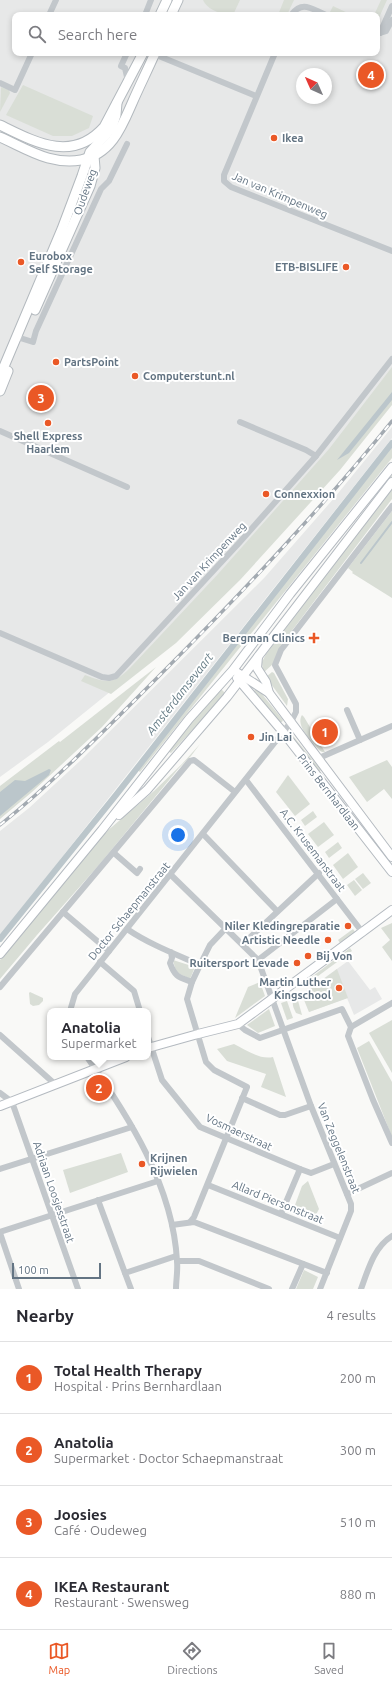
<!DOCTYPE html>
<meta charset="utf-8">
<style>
:root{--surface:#fff;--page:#f7f7f7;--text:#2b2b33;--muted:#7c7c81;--line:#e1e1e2;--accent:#ea5826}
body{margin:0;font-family:Ubuntu,sans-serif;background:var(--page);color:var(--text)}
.compass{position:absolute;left:296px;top:68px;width:36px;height:36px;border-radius:50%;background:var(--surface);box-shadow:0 2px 6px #0003;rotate:315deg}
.scale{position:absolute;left:12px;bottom:10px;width:89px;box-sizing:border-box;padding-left:4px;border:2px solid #637483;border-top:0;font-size:11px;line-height:14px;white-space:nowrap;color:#637483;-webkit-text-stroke:3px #fff;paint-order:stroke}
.you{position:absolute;left:178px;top:835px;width:14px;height:14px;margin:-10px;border:3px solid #fff;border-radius:50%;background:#1a73e8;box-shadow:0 0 0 6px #1a73e833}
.badge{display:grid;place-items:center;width:26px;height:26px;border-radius:50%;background:var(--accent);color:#fff;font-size:13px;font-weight:700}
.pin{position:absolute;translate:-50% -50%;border:2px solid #fff;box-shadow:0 1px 4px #0006}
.popup{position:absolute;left:47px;top:1008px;width:104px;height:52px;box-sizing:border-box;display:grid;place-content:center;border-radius:8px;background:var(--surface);filter:drop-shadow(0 1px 3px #0005);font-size:13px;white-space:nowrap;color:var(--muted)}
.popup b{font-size:15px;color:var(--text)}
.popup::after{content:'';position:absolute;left:50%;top:100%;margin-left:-8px;border:8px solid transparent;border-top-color:var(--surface)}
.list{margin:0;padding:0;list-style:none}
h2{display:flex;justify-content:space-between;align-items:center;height:52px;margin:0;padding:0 16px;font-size:17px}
h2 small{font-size:13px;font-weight:400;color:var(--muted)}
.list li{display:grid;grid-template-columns:26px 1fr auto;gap:12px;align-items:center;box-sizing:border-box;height:72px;padding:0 16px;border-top:1px solid var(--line)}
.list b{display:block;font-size:15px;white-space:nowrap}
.list p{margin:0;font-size:13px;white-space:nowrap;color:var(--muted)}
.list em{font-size:13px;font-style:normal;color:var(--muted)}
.icon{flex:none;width:22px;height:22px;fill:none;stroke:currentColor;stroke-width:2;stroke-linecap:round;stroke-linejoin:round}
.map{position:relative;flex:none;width:392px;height:1289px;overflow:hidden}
.search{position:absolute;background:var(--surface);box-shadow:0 2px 6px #0003;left:12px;right:12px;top:12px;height:44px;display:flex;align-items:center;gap:10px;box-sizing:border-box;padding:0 14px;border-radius:8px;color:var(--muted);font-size:15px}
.sheet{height:340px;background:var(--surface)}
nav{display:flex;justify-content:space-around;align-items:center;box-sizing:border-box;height:56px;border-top:1px solid var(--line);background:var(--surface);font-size:11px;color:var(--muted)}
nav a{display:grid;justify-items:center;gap:2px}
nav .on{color:var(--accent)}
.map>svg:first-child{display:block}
.built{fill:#e7e8e8;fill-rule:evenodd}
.green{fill:#d9ded6}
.water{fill:#bbc6cb}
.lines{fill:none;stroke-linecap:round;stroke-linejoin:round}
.stream{stroke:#bbc6cb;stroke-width:2}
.canal{stroke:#bbc6cb;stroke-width:6}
.secondary-casing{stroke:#b4bac0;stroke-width:10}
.primary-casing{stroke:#b3b9be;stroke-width:11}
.street{stroke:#c2c7cb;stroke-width:6}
.secondary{stroke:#fff;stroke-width:8}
.primary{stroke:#fff;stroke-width:9}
.rail-casing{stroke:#a3aab1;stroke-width:3.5}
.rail{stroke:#fff;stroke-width:2;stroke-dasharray:6;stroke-linecap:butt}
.poi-dot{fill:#ea5826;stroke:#fff;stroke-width:1.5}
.labels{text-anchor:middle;stroke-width:4;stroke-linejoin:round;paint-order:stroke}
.poi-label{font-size:11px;font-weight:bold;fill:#637483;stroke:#fff;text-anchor:start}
.street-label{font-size:11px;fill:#637483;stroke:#fff}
.water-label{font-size:12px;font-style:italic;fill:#637a84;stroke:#fff}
</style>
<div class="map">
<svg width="392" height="1289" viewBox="0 0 392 1289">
<rect width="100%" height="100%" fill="#f9f9f7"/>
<g class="built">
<path d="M0 0H392V375L332 452 121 683 48 742 0 777ZM15 15H377V53H15ZM302 74H326V98H302Z"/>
<polygon points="392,427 392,438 0,936 0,831 29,808 81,760 265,577 335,497"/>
<polygon points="348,961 370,990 375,987 382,999 354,1015 347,998 309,1012 302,994"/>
</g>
<g class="green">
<path d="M203 0H240L233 15C223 15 207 10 203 0Z"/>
<polygon points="284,0 294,0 287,15 278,15"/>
<polygon points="381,0 387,0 377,22 377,15 374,15"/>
<polygon points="333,6 352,15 338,15 330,12"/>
<polygon points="23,85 93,116 89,128 72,136 53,136 6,115"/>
<polygon points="1,87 9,90 10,93 0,112"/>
<path d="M392 367V405L340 470 240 580 176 643 111 694 81 681 85 675C106 683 113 685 130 668L218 574 329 449Z"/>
<polygon points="392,446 392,458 140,772 135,768"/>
<polygon points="392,475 392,477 246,666"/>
<polygon points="392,488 392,499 281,645 273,664 263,673 262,662 266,654"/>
<polygon points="392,511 392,598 352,573 353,572 348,568"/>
<polygon points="156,667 102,727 32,792 0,819 0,786 59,741 60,742"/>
<polygon points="272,672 274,673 288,699 287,706 266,677"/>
<polygon points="257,688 283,720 282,722 280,722 254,691"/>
<polygon points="221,689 226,694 171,753 168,751 191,721"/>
<path d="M302 715 304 717 325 752H322L319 750C312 741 295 726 302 715Z"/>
<polygon points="289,731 321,770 319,772 289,733"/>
<polygon points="200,744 191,756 179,768 98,866 37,935 0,979 0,960 106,832 154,791 182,764"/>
<polygon points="387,760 392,767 392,799 384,789 367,802 349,777"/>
<polygon points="288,775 310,804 295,816 276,792"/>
<polygon points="313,811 317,817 305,826 301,820"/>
<polygon points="324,822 334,835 318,847 308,834"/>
<polygon points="338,842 342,848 329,858 325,852"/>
<polygon points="348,853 358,867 343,879 333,865"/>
<polygon points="363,873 371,883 363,889 355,879"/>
<polygon points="354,880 362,890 355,896 347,885"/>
<polygon points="392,923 392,961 382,947 390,940 381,928"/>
<polygon points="353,929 355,932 340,943 338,940"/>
<polygon points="350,948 352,951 310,982 309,979"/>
<polygon points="173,960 195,967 190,979 176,972"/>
<polygon points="337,969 348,998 309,1012 302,995"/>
<polygon points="260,982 265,996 235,1018 248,987"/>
<polygon points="30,992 43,998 43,1001 39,1005 33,1006 30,1004 29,993"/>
<path d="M295 997H297L302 1015 296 1013C293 1007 291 1003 295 997Z"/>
<polygon points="287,1001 293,1018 287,1020 281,1003"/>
<polygon points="269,1009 275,1026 258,1033 247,1025"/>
<polygon points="392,1020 392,1073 369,1033"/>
<polygon points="369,1041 392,1082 392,1137 357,1048"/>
<path d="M234 1044C246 1050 260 1060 273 1057L286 1097 261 1087 266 1074 227 1061 217 1049Z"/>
<polygon points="121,1153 128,1172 70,1193 63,1170"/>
<polygon points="308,1181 319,1209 313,1220 292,1210 291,1207 295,1205 302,1186"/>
<polygon points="304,1270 318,1277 313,1289 296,1289"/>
</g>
<g class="water">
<polygon points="392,392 392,400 349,453 337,460"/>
<polygon points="49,769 51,770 49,775 0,816 0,792 15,780 25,781"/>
</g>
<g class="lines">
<polyline class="stream" points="361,563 392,522"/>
<polyline class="canal" points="0,939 116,795 392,443"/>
<g class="secondary-casing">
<g id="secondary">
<polyline points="258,657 257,668 266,682 269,693 392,857"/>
<polyline points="238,673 269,693"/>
<polyline points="237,678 283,732 392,872"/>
<polyline points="119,815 147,790 227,697 392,482"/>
<polyline points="0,954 102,830 189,719 233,670 290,594 392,467"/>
<polyline points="148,1048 198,1034 238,1024 392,910"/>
<polyline points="0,1106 126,1057"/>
</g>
</g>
<g class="primary-casing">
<g id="primary">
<polyline points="160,15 167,0"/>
<polyline points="171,15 178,0"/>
<path d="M0 125C35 142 72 163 104 127L143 53"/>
<path d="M0 137C16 144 31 153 48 158 59 161 70 162 81 160 112 154 122 126 133 101 140 85 148 69 155 53"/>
<polyline points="35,310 90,186 95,168 94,156"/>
<polyline points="0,376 62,229 82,176 90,152 105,136 112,127 116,115 117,103"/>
<polyline points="0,391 8,371"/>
</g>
</g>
<g class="street">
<polyline points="49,15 56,0"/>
<polyline points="145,15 151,0"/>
<path d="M291 15C303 0 311 9 326 15"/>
<polyline points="379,33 386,31 392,20"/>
<polyline points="380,33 392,6"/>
<polyline points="127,53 121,66 125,68 128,81"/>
<polyline points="275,53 224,175 224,181 231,187 392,251"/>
<polyline points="154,54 256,96"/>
<polyline points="0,83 15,90 32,53"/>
<polyline points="17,337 33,342 36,331 101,189 109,181 127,144"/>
<polyline points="240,422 306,450 316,456"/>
<polyline points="0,431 127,487"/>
<polyline points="0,633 102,677 109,678 116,676 239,543 316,456 392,359"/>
<polyline points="347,710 360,740"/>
<polyline points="319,758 392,726"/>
<polyline points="246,780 363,933"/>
<polyline points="203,834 277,911"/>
<polyline points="114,853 137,873 140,869"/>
<polyline points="171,875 258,960"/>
<polyline points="63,912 109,951"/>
<path d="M127 929C149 944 175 954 200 965L192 982C178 977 175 977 170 963L172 958 171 952"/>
<polyline points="243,944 319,873"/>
<polyline points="100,962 134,991 140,1011"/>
<polyline points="200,965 210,945 226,928"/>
<polyline points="0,987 190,761 194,760 235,792"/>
<polyline points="70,1011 75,994 291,722 296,712 296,704 275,665 281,650 392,506"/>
<polyline points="238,1024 245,1030 260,1038 342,1009 351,1027 348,1036 373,1100 392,1143"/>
<polyline points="351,1027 392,1003"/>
<polyline points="0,1035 56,1085"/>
<polyline points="148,1037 162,1080 200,1127 300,1169"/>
<path d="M87 1057C129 1117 173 1186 177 1261 178 1270 176 1280 176 1289"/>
<polyline points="0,1093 12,1102 78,1289"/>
<polyline points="242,1098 280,1115 285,1115 311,1106"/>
<polyline points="0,1169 132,1127"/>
<polyline points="208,1185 340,1238"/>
<polyline points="347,1194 392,1173"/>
<polyline points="98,1200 125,1273"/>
<polyline points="281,1214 300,1169 311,1173 334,1164"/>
<polyline points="190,1222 194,1217 247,1087 214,1070 206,1062 187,999 192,982"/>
<polyline points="172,1225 194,1222 327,1273"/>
<polyline points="0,1232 158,1181"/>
<polyline points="0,1233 19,1289"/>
<polyline points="177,1261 199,1261 269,1289"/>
<polyline points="131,1289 125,1273 176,1256"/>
<polyline points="292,1289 303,1264"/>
<polyline points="320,1289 351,1211 351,1204 311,1106 258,960 337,899"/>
<path d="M361 1289C368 1270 374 1247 392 1236"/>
</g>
<use href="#secondary" class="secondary"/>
<use href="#primary" class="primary"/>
<g class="rail-casing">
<path id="rail" d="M0 825C56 780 106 729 157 678 240 595 319 512 392 421"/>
</g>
<use href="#rail" class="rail"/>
</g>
<g class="poi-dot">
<circle cx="274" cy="138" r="4"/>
<circle cx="21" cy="262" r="4"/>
<circle cx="346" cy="267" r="4"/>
<circle cx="56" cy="362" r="4"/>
<circle cx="135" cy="376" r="4"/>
<circle cx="48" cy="423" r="4"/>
<circle cx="266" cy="494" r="4"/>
<path d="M312 632h4v4h4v4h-4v4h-4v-4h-4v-4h4z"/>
<circle cx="251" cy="737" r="4"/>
<circle cx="348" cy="926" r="4"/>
<circle cx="328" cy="940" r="4"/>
<circle cx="308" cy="956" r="4"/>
<circle cx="297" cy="963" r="4"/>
<circle cx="339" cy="988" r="4"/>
<circle cx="142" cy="1164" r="4"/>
</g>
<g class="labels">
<g class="poi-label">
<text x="282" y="142">Ikea</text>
<text x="29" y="260">Eurobox<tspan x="29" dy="13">Self Storage</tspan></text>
<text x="338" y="271" text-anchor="end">ETB-BISLIFE</text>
<text x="64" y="366">PartsPoint</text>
<text x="143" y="380">Computerstunt.nl</text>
<text x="48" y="440" text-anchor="middle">Shell Express<tspan x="48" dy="13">Haarlem</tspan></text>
<text x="274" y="498">Connexxion</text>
<text x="305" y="642" text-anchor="end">Bergman Clinics</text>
<text x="259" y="741">Jin Lai</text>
<text x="340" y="930" text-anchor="end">Niler Kledingreparatie</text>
<text x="320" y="944" text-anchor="end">Artistic Needle</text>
<text x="316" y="960">Bij Von</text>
<text x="289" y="967" text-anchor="end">Ruitersport Levade</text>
<text x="331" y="986" text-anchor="end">Martin Luther<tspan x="331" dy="13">Kingschool</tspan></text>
<text x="150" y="1162">Krijnen<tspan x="150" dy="13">Rijwielen</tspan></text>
</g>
<g class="street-label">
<text transform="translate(85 192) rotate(-70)" y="4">Oudeweg</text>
<text transform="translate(280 195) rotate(23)" y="4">Jan van Krimpenweg</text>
<text transform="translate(209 561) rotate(-47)" y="4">Jan van Krimpenweg</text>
<text transform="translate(329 792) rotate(52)" y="4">Prins Bernhardlaan</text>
<text transform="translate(313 850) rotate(53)" y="4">A.C. Krusemanstraat</text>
<text transform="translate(129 911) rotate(-51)" y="4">Doctor Schaepmanstraat</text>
<text transform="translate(239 1132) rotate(25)" y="4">Vosmaerstraat</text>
<text transform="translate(339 1148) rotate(68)" y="4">Van Zeggelenstraat</text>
<text transform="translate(54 1192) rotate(71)" y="4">Adriaan Loosjesstraat</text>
<text transform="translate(278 1202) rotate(22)" y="4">Allard Piersonstraat</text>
</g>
<g class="water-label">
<text transform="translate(180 694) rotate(-52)" y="4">Amsterdamsevaart</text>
</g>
</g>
</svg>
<svg class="compass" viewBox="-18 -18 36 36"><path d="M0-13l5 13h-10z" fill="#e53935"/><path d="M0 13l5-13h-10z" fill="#7c7c81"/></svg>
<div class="scale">100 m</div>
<div class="you"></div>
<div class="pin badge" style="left:325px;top:732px">1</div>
<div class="pin badge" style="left:99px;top:1088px">2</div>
<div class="popup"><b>Anatolia</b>Supermarket</div>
<div class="pin badge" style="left:41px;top:398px">3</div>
<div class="pin badge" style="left:371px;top:75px">4</div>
<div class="search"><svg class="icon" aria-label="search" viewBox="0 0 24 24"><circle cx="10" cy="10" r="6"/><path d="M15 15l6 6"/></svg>Search here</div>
</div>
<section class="sheet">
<h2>Nearby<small>4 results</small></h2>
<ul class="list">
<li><span class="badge">1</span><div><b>Total Health Therapy</b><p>Hospital · Prins Bernhardlaan</p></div><em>200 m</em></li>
<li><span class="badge">2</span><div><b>Anatolia</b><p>Supermarket · Doctor Schaepmanstraat</p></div><em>300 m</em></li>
<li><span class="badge">3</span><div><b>Joosies</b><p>Café · Oudeweg</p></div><em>510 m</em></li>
<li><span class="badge">4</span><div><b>IKEA Restaurant</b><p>Restaurant · Swensweg</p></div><em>880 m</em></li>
</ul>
</section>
<nav>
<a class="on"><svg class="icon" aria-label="map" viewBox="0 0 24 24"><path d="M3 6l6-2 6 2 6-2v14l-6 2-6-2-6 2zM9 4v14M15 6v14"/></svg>Map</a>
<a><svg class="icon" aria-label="directions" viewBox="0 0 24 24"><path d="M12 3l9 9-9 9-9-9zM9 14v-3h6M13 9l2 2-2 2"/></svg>Directions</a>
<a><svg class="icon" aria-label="saved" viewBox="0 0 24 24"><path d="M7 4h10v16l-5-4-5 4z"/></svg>Saved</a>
</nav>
